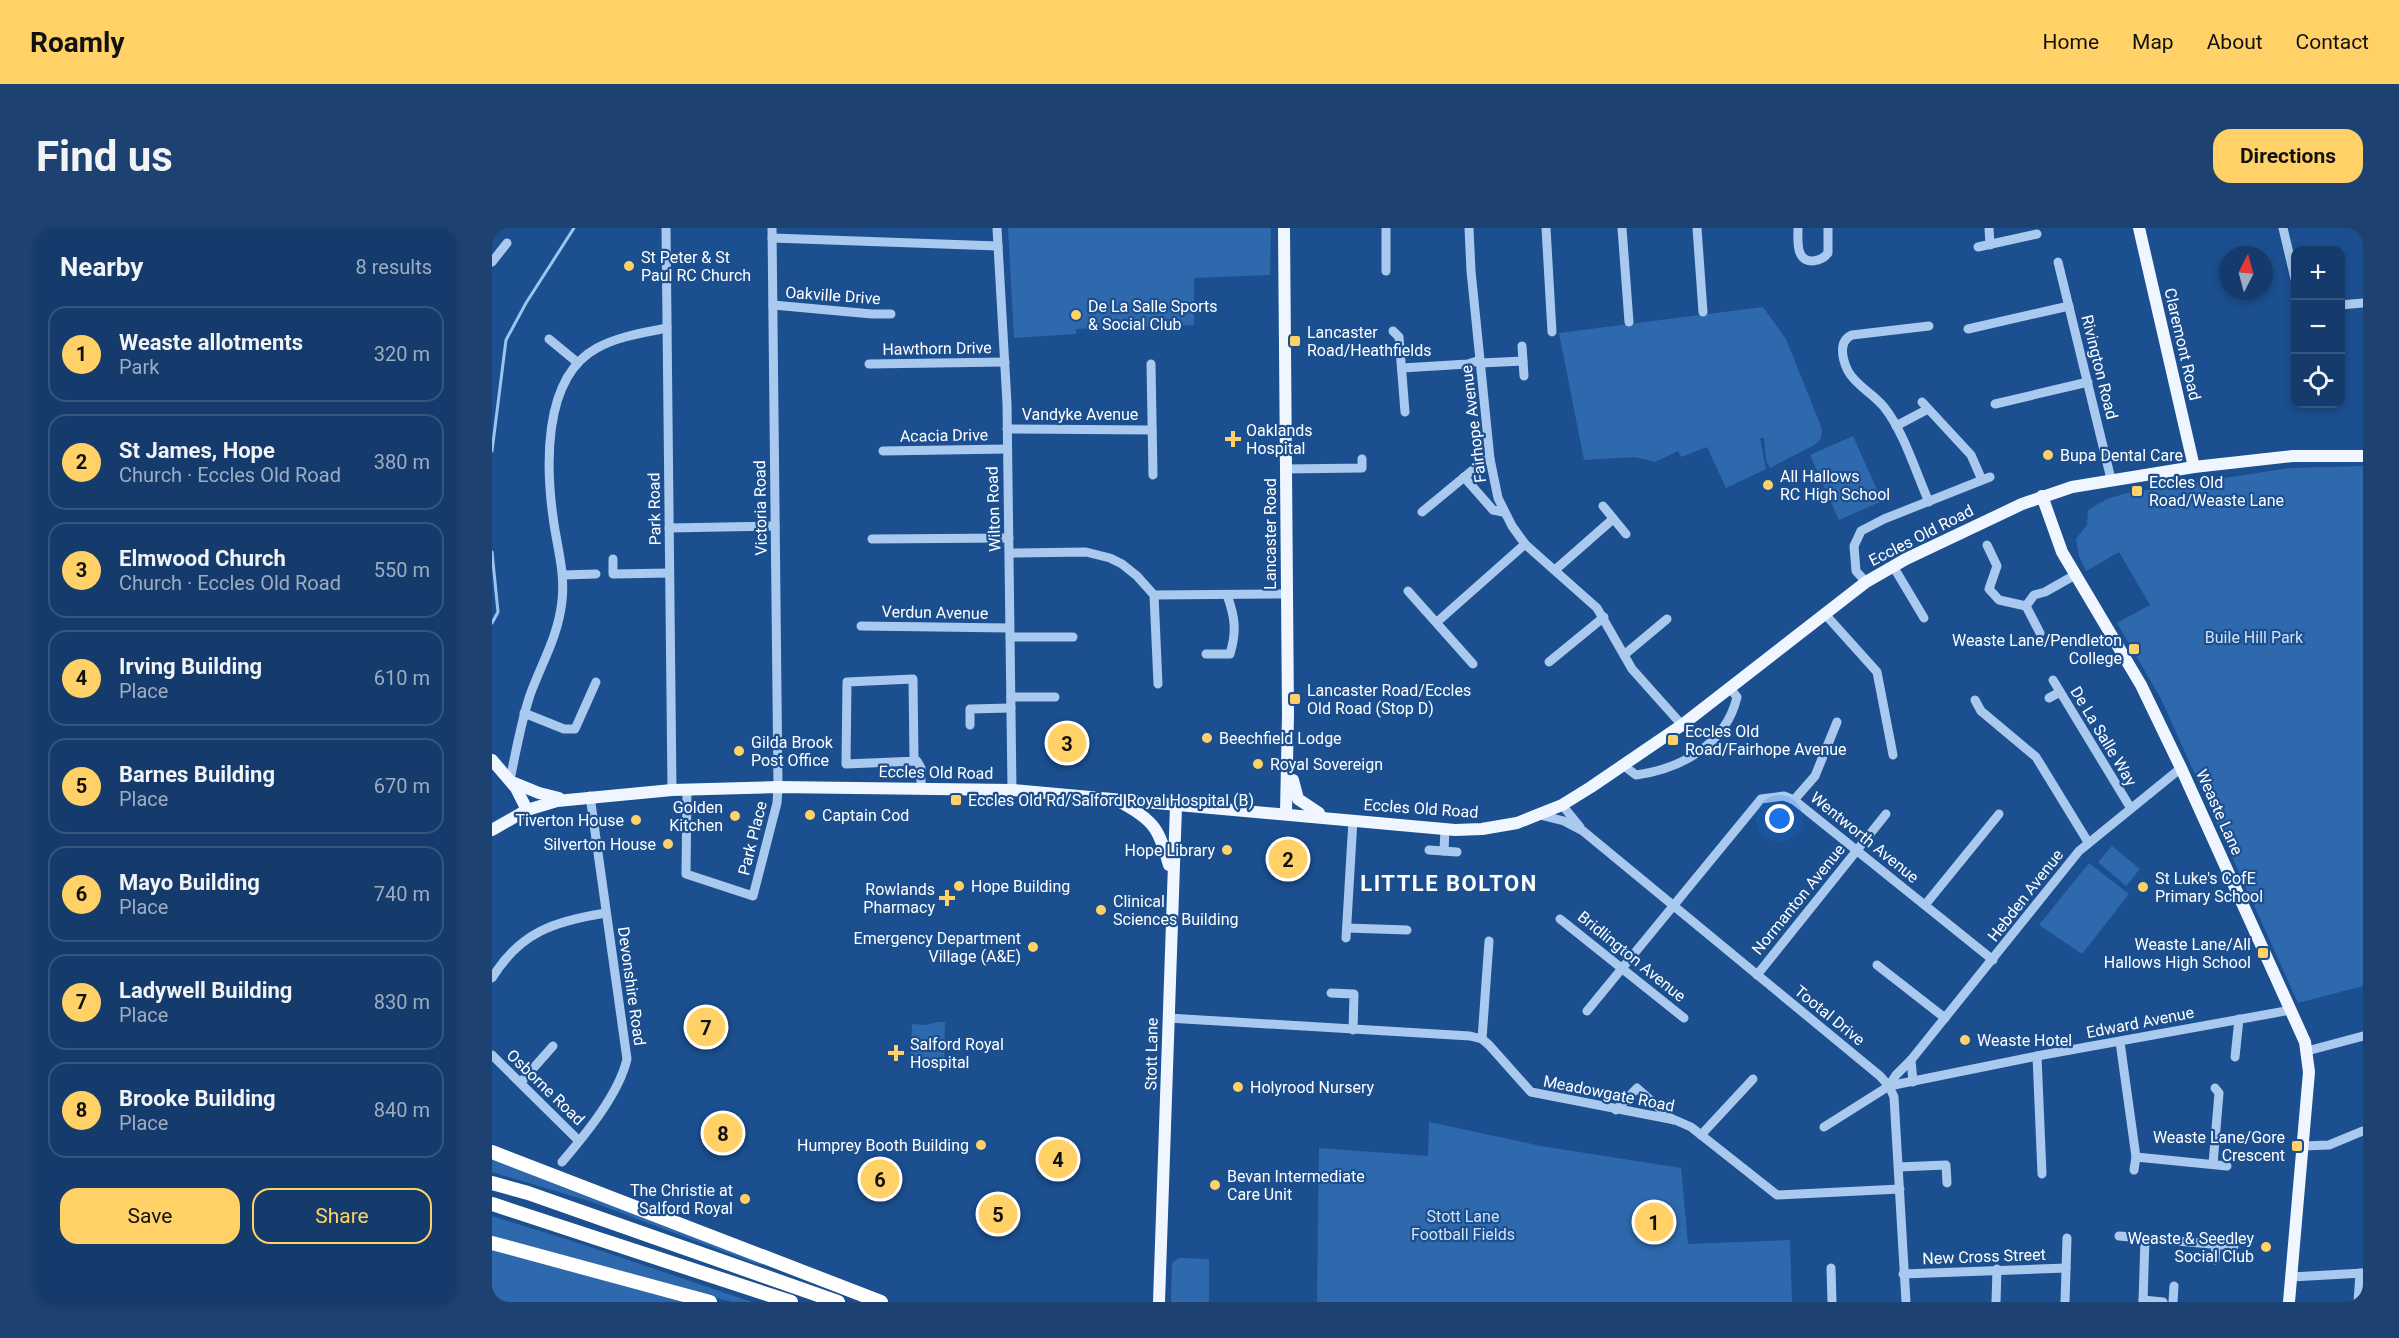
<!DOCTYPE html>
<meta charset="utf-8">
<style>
:root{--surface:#143b6b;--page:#1d4271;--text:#f1f3f6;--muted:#9dadc1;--line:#33557e;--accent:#ffd166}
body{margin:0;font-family:Roboto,sans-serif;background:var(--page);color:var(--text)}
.controls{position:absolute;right:18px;top:18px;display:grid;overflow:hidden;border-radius:12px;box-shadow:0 3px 9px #0003}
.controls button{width:54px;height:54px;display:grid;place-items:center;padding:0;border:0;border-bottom:2px solid var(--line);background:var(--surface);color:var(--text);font:30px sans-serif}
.compass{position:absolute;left:1727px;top:18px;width:54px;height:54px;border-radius:50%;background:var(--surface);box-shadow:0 3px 9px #0003;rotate:6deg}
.you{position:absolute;left:1288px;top:591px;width:21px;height:21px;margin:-15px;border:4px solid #fff;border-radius:50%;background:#1a73e8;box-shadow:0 0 0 9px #1a73e833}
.badge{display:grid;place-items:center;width:39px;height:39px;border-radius:50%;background:var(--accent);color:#111;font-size:20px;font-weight:700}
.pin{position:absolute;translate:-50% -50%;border:3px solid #fff;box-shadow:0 2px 6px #0006}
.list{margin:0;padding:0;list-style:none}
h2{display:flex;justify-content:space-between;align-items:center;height:78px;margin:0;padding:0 24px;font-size:26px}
h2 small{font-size:20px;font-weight:400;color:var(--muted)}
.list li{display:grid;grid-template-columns:39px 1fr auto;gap:18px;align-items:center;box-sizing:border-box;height:96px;margin:0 12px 12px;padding:0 12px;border:2px solid var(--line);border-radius:18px}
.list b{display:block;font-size:22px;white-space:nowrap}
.list p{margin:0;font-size:20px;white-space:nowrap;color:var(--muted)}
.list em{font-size:20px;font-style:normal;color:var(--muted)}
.actions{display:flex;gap:12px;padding:18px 24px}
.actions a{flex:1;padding:14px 0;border:2px solid var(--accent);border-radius:18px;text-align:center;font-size:21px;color:var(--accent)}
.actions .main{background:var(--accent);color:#111}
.icon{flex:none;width:33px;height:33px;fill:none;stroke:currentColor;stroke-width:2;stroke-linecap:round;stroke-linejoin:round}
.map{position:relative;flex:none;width:1871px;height:1074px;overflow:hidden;border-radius:18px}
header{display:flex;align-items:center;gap:36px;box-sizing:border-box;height:84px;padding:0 30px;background:var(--accent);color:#111}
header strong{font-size:28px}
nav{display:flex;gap:33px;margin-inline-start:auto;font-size:21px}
.intro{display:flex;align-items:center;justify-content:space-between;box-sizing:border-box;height:144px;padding:0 36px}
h1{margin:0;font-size:42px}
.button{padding:15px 27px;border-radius:18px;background:var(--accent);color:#111;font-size:21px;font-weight:700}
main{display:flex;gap:36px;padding:0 36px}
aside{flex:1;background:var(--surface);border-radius:18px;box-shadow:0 3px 9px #0003}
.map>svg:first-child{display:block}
.green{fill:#2e69ad}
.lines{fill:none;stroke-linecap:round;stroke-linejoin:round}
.stream{stroke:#9cc4f0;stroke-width:3}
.minor{stroke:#a9c9ee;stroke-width:9}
.major{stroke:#f0f6ff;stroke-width:12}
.highway{stroke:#fff;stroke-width:14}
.poi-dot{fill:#ffd166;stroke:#1b4f8f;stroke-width:2}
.labels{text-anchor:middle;stroke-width:4.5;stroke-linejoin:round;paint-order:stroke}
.poi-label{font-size:16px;fill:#fff;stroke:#1b4f8f;text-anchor:start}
.street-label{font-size:16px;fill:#fff;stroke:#1b4f8f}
.park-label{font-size:16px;fill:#cfe3fa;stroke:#1b4f8f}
.district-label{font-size:22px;font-weight:bold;letter-spacing:1.5px;fill:#fff;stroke:#1b4f8f}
</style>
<header>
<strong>Roamly</strong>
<nav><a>Home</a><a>Map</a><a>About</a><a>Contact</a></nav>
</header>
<div class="intro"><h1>Find us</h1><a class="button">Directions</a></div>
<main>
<aside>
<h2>Nearby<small>8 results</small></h2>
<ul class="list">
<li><span class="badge">1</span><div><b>Weaste allotments</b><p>Park</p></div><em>320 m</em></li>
<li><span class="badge">2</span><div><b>St James, Hope</b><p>Church · Eccles Old Road</p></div><em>380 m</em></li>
<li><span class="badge">3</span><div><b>Elmwood Church</b><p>Church · Eccles Old Road</p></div><em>550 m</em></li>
<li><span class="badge">4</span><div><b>Irving Building</b><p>Place</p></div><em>610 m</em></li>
<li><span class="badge">5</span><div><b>Barnes Building</b><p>Place</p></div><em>670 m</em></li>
<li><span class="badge">6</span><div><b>Mayo Building</b><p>Place</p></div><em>740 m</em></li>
<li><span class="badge">7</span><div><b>Ladywell Building</b><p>Place</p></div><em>830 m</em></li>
<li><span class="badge">8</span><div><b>Brooke Building</b><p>Place</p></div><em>840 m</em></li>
</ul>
<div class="actions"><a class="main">Save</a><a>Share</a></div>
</aside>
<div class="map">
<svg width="1871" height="1074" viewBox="0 0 1871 1074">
<rect width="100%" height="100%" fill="#1b4f8f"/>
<g class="green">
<polygon points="516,0 779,0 778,47 702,50 702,97 584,101 584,106 522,110"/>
<polygon points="1271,79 1294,111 1330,201 1329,210 1324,216 1278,240 1274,232 1272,210 1268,210 1274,241 1234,260 1215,219 1189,229 1186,223 1163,234 1143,229 1092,232 1067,105"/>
<polygon points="1361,208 1390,273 1347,292 1318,227"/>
<polygon points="1871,238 1871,758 1806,775 1669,471 1625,395 1658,377 1627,324 1594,343 1587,328 1584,311 1595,297 1596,283 1599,280 1615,271 1635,265 1798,240"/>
<polygon points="1620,618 1648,641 1634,658 1606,634"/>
<polygon points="1597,635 1637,666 1590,726 1547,697"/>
<polygon points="446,794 453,794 452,834 448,834 448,840 418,839 420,796 433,797"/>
<polygon points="937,894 1049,918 1189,940 1196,1016 1298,1012 1300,1074 825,1074 827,920 936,928"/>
<polygon points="0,931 289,1042 262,1035 100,974 0,944"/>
<polygon points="0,988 80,1013 260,1074 240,1074 0,1009"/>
<polygon points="0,1021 195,1074 0,1074"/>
<polygon points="687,1030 717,1031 717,1074 679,1074 680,1035"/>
</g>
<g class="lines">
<g class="stream">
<polyline points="0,223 14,112 34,75 82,0"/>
<polyline points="0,324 6,384 0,395"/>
</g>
<g class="minor">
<polyline points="174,0 180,562"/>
<polyline points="505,0 515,175 520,562"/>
<polyline points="977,0 979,43 998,231 1006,270 1020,298 1033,316 1105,380 1140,441 1190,497"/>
<polyline points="1054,0 1060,104"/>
<polyline points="1130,0 1137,94"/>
<polyline points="1205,0 1211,84"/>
<path d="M1306 0C1306 8 1305 18 1308 25 1313 38 1330 33 1336 25V0"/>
<polyline points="1497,0 1498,17"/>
<polyline points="1791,0 1804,55"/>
<polyline points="280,10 506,18"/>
<polyline points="1486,19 1545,6"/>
<polyline points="0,34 15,15"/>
<polyline points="1566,34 1619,251"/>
<polyline points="894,43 894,0"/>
<polyline points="281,77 380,86 399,86"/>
<polyline points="1848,77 1871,75"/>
<path d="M1437 98 1360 107C1346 113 1350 131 1356 143 1364 158 1381 165 1392 179 1412 204 1424 245 1437 274"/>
<polyline points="1476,101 1577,78"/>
<polyline points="901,103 907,109 913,184"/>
<polyline points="57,111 86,135"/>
<polyline points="1030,118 1032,148"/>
<polyline points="989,135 1031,133"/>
<polyline points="377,136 513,134"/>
<polyline points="659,136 661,247"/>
<polyline points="910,140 976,136 988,132"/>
<polyline points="1430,174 1479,227 1490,252"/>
<polyline points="1503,176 1596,154"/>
<polyline points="1404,198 1436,181"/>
<polyline points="515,201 660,202"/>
<polyline points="391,223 515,221"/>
<polyline points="794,241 870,240 870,231"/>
<polyline points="972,249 1001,282 1011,284"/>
<polyline points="1111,278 1134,306"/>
<polyline points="930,284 993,232 998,231"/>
<polyline points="177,300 283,298"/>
<polyline points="380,311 517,310"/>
<polyline points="1495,317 1505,338 1497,361 1507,372 1534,378"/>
<polyline points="518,325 594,324 618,330 630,336 645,348 662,367 666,456"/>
<polyline points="121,331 121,346 177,345"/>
<polyline points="1401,338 1432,390"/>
<polyline points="1063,342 1121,291"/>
<polyline points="71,347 104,346"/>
<polyline points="1374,354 1364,343 1362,318 1369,303 1392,291 1498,249"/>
<polyline points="916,363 981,436"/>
<polyline points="662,367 794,366"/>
<polyline points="1332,385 1385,444 1401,527"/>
<polyline points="945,394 1033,316"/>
<polyline points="369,398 517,400"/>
<polyline points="1548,405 1534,378 1542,367 1553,364 1583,347"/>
<polyline points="518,409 581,409"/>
<path d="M714 426H738C745 403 743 389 735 367"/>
<polyline points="1132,427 1175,391"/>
<polyline points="1057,434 1112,389"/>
<polyline points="1561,452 1638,579"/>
<polyline points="519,469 563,469"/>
<polyline points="1557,470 1568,464"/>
<polyline points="1483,472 1489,483 1544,529 1596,614"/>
<polyline points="32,485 72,501 83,501 104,454"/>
<polyline points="478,497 478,481 519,480"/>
<polyline points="422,532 421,451 355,454 354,536 425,533 429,540 429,560"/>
<path d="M1131 537 1144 547C1189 541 1234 516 1245 469L1237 459"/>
<path d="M18 552C24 523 29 494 38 467 50 434 66 409 70 373 73 346 66 322 62 296 54 243 49 150 105 120 127 108 151 105 175 100"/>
<polyline points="195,561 194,646 261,668 285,575 286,559 280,0"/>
<polyline points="1302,572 1323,548 1345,494"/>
<polyline points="1070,577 1088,599"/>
<polyline points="1048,587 1072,593 1091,603 1388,848 1397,858 1402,869 1414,1074"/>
<polyline points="937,622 965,624"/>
<polyline points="952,623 953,601"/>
<polyline points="1433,677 1507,586"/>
<polyline points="1068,691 1192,790"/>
<polyline points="855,700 915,702"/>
<polyline points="854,710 861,592"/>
<polyline points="1385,737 1453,790"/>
<polyline points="1265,747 1394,586"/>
<path d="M0 750C28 704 63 693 114 685"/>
<polyline points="839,765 862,766 861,802"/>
<polyline points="1095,783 1269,571 1292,568 1302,572 1501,732"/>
<polyline points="676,790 978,808 990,811 997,817 1039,864 1183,892 1199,899 1285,967 1408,961"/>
<polyline points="990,811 997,713"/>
<polyline points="1628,814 1644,929 1735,938"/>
<polyline points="1815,823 1871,808"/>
<polyline points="0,827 87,913"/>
<polyline points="1545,828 1550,946"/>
<polyline points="1743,829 1747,791"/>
<polyline points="1419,832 1421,854"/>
<polyline points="29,854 61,818"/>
<polyline points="1397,858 1404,847 1419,832 1587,623 1689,540"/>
<polyline points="1124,882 1145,860 1181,892"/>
<polyline points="1332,899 1397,858 1545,828 1799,782"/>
<polyline points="1209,907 1261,851"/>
<polyline points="1811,918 1837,917 1871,903"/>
<path d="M70 934C93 907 127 866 135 831L98 568"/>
<polyline points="1721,936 1727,865 1723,860"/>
<polyline points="1407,939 1454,937 1455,955"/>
<polyline points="1642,942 1644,929"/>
<polyline points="1627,1008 1742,1018"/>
<polyline points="1723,1032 1724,1016"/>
<polyline points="1339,1040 1340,1074"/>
<polyline points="1411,1046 1574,1040"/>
<polyline points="1799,1049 1871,1045"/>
<polyline points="1651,1072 1671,1074"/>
<polyline points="1504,1074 1505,1041"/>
<polyline points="1573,1074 1575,1010"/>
<polyline points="1651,1074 1653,1010"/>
<polyline points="1681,1074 1682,1058"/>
<polyline points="1866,1074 1868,1045"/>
</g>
<g class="major">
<polyline points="792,0 796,486 794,585"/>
<polyline points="1647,0 1702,239"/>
<polyline points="1550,268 1570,324 1649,457 1689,540 1813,814 1817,844 1797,1074"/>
<polyline points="0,532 24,560 35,582"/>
<polyline points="801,552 806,571 827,585"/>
<polyline points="20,554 47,565 67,570"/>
<path d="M630 575C663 593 667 602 677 637"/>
<polyline points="0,602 35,582 65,573 180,562 286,559 520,562 963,602 990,601 1025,595 1070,577 1099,559 1190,497 1374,354 1414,331 1530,276 1580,259 1702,239 1801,228 1871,228"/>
<polyline points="667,1074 684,578"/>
</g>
<g class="highway">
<polyline points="0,924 389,1074"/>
<polyline points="0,955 36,965 346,1074"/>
<polyline points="0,976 299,1074"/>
<polyline points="0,1015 218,1074"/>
</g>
</g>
<g class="poi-dot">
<circle cx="137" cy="38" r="6"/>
<circle cx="584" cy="87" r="6"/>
<rect x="797" y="107" width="12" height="12" rx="3"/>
<path d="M738 202h6v6h6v6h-6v6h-6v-6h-6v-6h6z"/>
<circle cx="1556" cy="227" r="6"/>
<circle cx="1276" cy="257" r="6"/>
<rect x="1639" y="257" width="12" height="12" rx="3"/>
<rect x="1636" y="415" width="12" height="12" rx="3"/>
<rect x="797" y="465" width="12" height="12" rx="3"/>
<circle cx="715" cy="510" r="6"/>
<rect x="1175" y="506" width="12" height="12" rx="3"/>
<circle cx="247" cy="523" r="6"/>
<circle cx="766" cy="536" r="6"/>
<rect x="458" y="566" width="12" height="12" rx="3"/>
<circle cx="318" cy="587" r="6"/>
<circle cx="243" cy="588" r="6"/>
<circle cx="144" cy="592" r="6"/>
<circle cx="176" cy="616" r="6"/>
<circle cx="735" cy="622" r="6"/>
<circle cx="467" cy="658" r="6"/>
<circle cx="1651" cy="659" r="6"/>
<path d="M452 661h6v6h6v6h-6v6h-6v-6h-6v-6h6z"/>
<circle cx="609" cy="682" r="6"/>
<circle cx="541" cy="719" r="6"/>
<rect x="1765" y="719" width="12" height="12" rx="3"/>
<circle cx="1473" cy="812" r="6"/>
<path d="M401 816h6v6h6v6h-6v6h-6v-6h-6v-6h6z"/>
<circle cx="746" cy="859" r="6"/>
<circle cx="489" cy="917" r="6"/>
<rect x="1799" y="912" width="12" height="12" rx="3"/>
<circle cx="723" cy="957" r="6"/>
<circle cx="253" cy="971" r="6"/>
<circle cx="1774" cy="1019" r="6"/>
</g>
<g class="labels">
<g class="poi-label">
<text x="149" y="35">St Peter &amp; St<tspan x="149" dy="18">Paul RC Church</tspan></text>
<text x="596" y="84">De La Salle Sports<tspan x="596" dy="18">&amp; Social Club</tspan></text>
<text x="815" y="110">Lancaster<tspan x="815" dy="18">Road/Heathfields</tspan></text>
<text x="754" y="208">Oaklands<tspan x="754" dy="18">Hospital</tspan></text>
<text x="1568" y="233">Bupa Dental Care</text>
<text x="1288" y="254">All Hallows<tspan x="1288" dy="18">RC High School</tspan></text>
<text x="1657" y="260">Eccles Old<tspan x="1657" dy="18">Road/Weaste Lane</tspan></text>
<text x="1630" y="418" text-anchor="end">Weaste Lane/Pendleton<tspan x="1630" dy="18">College</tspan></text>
<text x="815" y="468">Lancaster Road/Eccles<tspan x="815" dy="18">Old Road (Stop D)</tspan></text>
<text x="1193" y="509">Eccles Old<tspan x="1193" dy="18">Road/Fairhope Avenue</tspan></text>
<text x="727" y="516">Beechfield Lodge</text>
<text x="259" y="520">Gilda Brook<tspan x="259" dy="18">Post Office</tspan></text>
<text x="778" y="542">Royal Sovereign</text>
<text x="476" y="578">Eccles Old Rd/Salford Royal Hospital (B)</text>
<text x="231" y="585" text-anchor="end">Golden<tspan x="231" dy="18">Kitchen</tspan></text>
<text x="330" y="593">Captain Cod</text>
<text x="132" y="598" text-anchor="end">Tiverton House</text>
<text x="164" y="622" text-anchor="end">Silverton House</text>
<text x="723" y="628" text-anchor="end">Hope Library</text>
<text x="1663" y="656">St Luke's CofE<tspan x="1663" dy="18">Primary School</tspan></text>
<text x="479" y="664">Hope Building</text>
<text x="443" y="667" text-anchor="end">Rowlands<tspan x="443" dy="18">Pharmacy</tspan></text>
<text x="621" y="679">Clinical<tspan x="621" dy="18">Sciences Building</tspan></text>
<text x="529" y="716" text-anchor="end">Emergency Department<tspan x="529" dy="18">Village (A&amp;E)</tspan></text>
<text x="1759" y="722" text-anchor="end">Weaste Lane/All<tspan x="1759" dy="18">Hallows High School</tspan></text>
<text x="1485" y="818">Weaste Hotel</text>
<text x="418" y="822">Salford Royal<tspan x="418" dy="18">Hospital</tspan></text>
<text x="758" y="865">Holyrood Nursery</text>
<text x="1793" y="915" text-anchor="end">Weaste Lane/Gore<tspan x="1793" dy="18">Crescent</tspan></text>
<text x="477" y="923" text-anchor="end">Humprey Booth Building</text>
<text x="735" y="954">Bevan Intermediate<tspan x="735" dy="18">Care Unit</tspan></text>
<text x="241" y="968" text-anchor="end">The Christie at<tspan x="241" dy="18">Salford Royal</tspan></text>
<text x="1762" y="1016" text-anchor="end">Weaste &amp; Seedley<tspan x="1762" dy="18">Social Club</tspan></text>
</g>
<g class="street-label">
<text transform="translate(341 67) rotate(4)" y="6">Oakville Drive</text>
<text transform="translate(1691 116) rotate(77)" y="6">Claremont Road</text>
<text transform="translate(445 120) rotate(-1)" y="6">Hawthorn Drive</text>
<text transform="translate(1608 139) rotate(76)" y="6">Rivington Road</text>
<text x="588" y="192">Vandyke Avenue</text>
<text transform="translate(981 196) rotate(-97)" y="6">Fairhope Avenue</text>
<text transform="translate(452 207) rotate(-1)" y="6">Acacia Drive</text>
<text transform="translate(268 280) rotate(-91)" y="6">Victoria Road</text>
<text transform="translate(162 281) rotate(-91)" y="6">Park Road</text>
<text transform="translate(501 281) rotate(-92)" y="6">Wilton Road</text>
<text transform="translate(778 306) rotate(-90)" y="6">Lancaster Road</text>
<text transform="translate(1429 307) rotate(-27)" y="6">Eccles Old Road</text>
<text transform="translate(443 384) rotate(1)" y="6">Verdun Avenue</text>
<text transform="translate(1612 508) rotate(59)" y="6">De La Salle Way</text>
<text transform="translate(444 544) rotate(1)" y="6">Eccles Old Road</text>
<text transform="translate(929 580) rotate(4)" y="6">Eccles Old Road</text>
<text transform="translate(1728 584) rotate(66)" y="6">Weaste Lane</text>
<text transform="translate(1373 609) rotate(39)" y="6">Wentworth Avenue</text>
<text transform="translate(260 610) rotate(-76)" y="6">Park Place</text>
<text transform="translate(1533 667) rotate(-52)" y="6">Hebden Avenue</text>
<text transform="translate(1306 671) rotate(-51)" y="6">Normanton Avenue</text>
<text transform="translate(1140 728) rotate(39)" y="6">Bridlington Avenue</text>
<text transform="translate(140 758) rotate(82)" y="6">Devonshire Road</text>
<text transform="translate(1338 787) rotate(39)" y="6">Tootal Drive</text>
<text transform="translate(1648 794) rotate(-11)" y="6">Edward Avenue</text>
<text transform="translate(659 826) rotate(-89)" y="6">Stott Lane</text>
<text transform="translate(54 859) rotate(44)" y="6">Osborne Road</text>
<text transform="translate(1117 865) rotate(11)" y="6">Meadowgate Road</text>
<text transform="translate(1492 1028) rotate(-2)" y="6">New Cross Street</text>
</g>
<g class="park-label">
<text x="1762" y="415">Buile Hill Park</text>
<text x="971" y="994">Stott Lane<tspan x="971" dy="18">Football Fields</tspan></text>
</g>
<g class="district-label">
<text x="957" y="663">LITTLE BOLTON</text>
</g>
</g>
</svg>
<div class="controls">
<button>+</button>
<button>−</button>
<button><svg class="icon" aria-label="locate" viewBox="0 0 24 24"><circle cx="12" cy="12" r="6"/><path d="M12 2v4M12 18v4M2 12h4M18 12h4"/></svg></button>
</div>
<svg class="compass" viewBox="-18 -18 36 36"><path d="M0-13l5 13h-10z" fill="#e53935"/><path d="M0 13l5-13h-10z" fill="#9dadc1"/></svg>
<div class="you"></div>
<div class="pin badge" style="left:1162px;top:994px">1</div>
<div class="pin badge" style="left:796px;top:631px">2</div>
<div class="pin badge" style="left:575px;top:515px">3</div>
<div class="pin badge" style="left:566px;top:931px">4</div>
<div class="pin badge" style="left:506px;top:986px">5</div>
<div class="pin badge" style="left:388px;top:951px">6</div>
<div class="pin badge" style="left:214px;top:799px">7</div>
<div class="pin badge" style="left:231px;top:905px">8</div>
</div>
</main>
